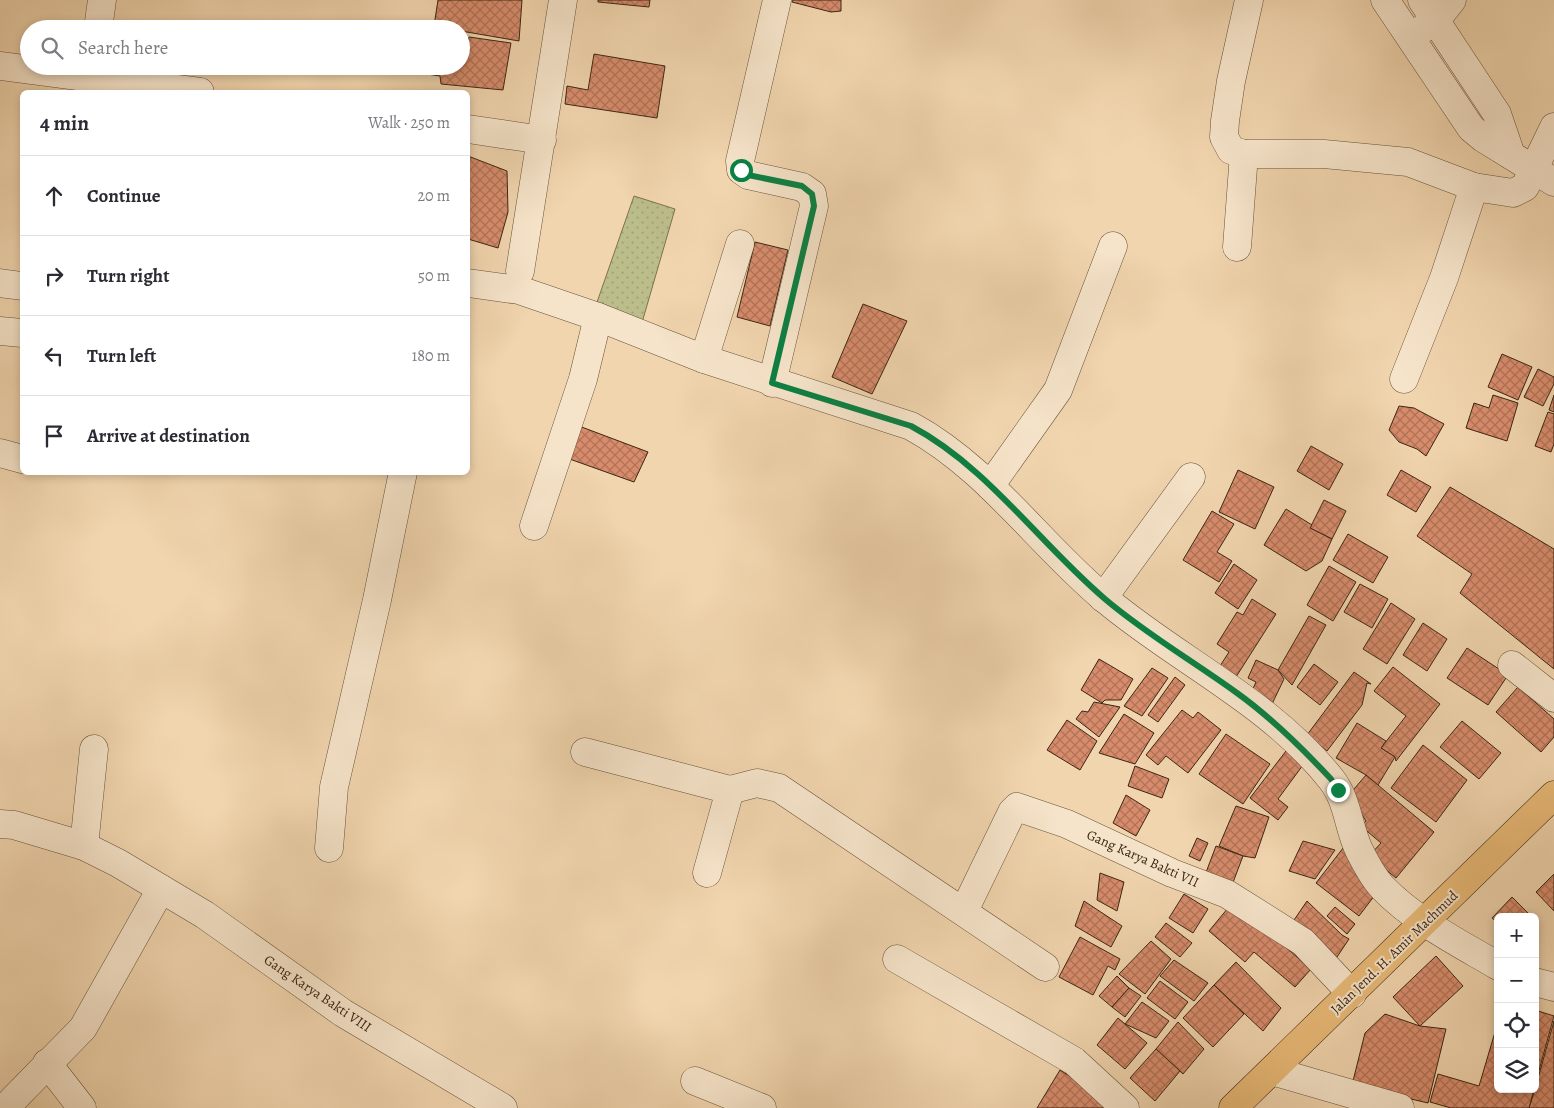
<!DOCTYPE html>
<meta charset="utf-8">
<style>
:root{--surface:#fff;--page:#f7f7f7;--text:#2b2b33;--muted:#7c7c81;--line:#e1e1e2}
body{margin:0;font-family:Alegreya,serif;background:var(--page);color:var(--text)}
.controls{position:absolute;right:15px;bottom:15px;display:grid;overflow:hidden;border-radius:8px;box-shadow:0 2px 8px #0003}
.controls button{width:45px;height:45px;display:grid;place-items:center;padding:0;border:0;border-bottom:1px solid var(--line);background:var(--surface);color:var(--text);font:25px sans-serif}
.stop{position:absolute;width:15px;height:15px;margin:-11px;border:4px solid #0b8043;border-radius:50%;background:#fff}
.stop.end{background:#0b8043;border-color:#fff;box-shadow:0 1px 5px #0008}
.list{margin:0;padding:0;list-style:none}
h2{display:flex;justify-content:space-between;align-items:center;height:65px;margin:0;padding:0 20px;font-size:21px}
h2 small{font-size:16px;font-weight:400;color:var(--muted)}
.list li{display:grid;grid-template-columns:32px 1fr auto;gap:15px;align-items:center;box-sizing:border-box;height:80px;padding:0 20px;border-top:1px solid var(--line)}
.list b{display:block;font-size:19px;white-space:nowrap}
.list em{font-size:16px;font-style:normal;color:var(--muted)}
.icon{flex:none;width:28px;height:28px;fill:none;stroke:currentColor;stroke-width:2;stroke-linecap:round;stroke-linejoin:round}
.map{position:relative;flex:none;width:1554px;height:1108px;overflow:hidden}
.search{position:absolute;background:var(--surface);box-shadow:0 2px 8px #0003;left:20px;top:20px;width:450px;height:55px;display:flex;align-items:center;gap:12px;box-sizing:border-box;padding:0 18px;border-radius:28px;color:var(--muted);font-size:19px}
.panel{position:absolute;background:var(--surface);box-shadow:0 2px 8px #0003;left:20px;top:90px;width:450px;height:385px;border-radius:8px}
.map>svg:first-child{display:block}
.park{fill:url(#park-dots);stroke:#7b724f}
.building{fill:url(#building-cross-hatch);stroke:#3b2614}
.lines{fill:none;stroke-linecap:round;stroke-linejoin:round}
.minor-casing{stroke:#68523a;stroke-width:29}
.highway-casing{stroke:#3b2614;stroke-width:29}
.minor{stroke:#f6e4ca;stroke-width:28}
.highway{stroke:#e8ba77;stroke-width:28}
.route{stroke:#0b8043;stroke-width:6}
.labels{text-anchor:middle;stroke-width:4;stroke-linejoin:round;paint-order:stroke}
.street-label{font-size:14px;fill:#3b2614;stroke:#f6e4ca}
</style>
<div class="map">
<svg width="1554" height="1108" viewBox="0 0 1554 1108">
<defs>
<pattern id="park-dots" width="8" height="8" patternUnits="userSpaceOnUse" patternTransform="scale(1.25)"><rect width="8" height="8" fill="#bbbd8a"/><path d="M2 2h.1M6 6h.1" fill="none" stroke="#a2a276" stroke-width="1.8" stroke-linecap="round"/></pattern>
<pattern id="building-cross-hatch" width="8" height="8" patternUnits="userSpaceOnUse" patternTransform="scale(1.25)"><rect width="8" height="8" fill="#d88c6c"/><path d="M0 0l8 8M0 8l8-8" fill="none" stroke="#b07258"/></pattern>
</defs>
<rect width="100%" height="100%" fill="#f1d5ae"/>
<filter id="stains"><feTurbulence type="fractalNoise" baseFrequency=".004" numOctaves="4"/><feColorMatrix values="0 0 0 0 .2 0 0 0 0 .09 0 0 0 0 .02 0 0 0 .5 -.17"/></filter>
<radialGradient id="worn" r=".72"><stop offset=".6" stop-color="#630" stop-opacity="0"/><stop offset="1" stop-color="#630" stop-opacity=".3"/></radialGradient>
<polygon class="park" points="634,196 675,209 641,326 595,308"/>
<g class="building">
<polygon points="438,0 522,0 519,41 461,31 461,29 434,26"/>
<polygon points="598,0 650,0 649,7 598,2"/>
<polygon points="793,0 841,0 841,11 831,12 792,2"/>
<polygon points="469,37 511,43 503,90 441,84 440,76 427,74 429,66 461,66 461,45 467,46"/>
<polygon points="594,54 665,66 657,118 565,104 567,86 588,90"/>
<polygon points="468,156 507,171 508,212 498,248 468,239"/>
<polygon points="755,242 788,250 770,326 737,317"/>
<polygon points="863,304 907,321 872,394 832,377"/>
<polygon points="1502,354 1532,367 1518,400 1488,387"/>
<polygon points="1538,369 1554,377 1554,384 1543,406 1524,397"/>
<polygon points="1493,395 1518,403 1507,441 1466,428 1474,403 1489,408"/>
<polygon points="1554,395 1554,412 1549,410"/>
<polygon points="1399,406 1414,408 1444,424 1426,456 1417,449 1399,442 1389,430"/>
<polygon points="1548,412 1554,414 1554,444 1551,452 1535,446"/>
<polygon points="571,423 648,452 634,482 564,457"/>
<polygon points="1311,446 1343,464 1329,490 1297,471"/>
<polygon points="1238,470 1274,487 1255,529 1219,512"/>
<polygon points="1401,470 1431,487 1416,512 1387,495"/>
<polygon points="1450,487 1554,549 1554,669 1460,593 1472,574 1417,536"/>
<polygon points="1324,500 1346,511 1332,539 1310,528"/>
<polygon points="1286,509 1312,525 1310,528 1332,539 1322,561 1306,571 1264,545"/>
<polygon points="1212,511 1234,524 1217,552 1232,561 1219,582 1183,560"/>
<polygon points="1348,534 1388,557 1373,583 1333,560"/>
<polygon points="1234,564 1257,580 1238,609 1215,593"/>
<polygon points="1329,566 1356,582 1333,621 1307,605"/>
<polygon points="1360,584 1388,599 1372,628 1344,612"/>
<polygon points="1252,599 1276,614 1236,677 1220,666 1229,652 1217,644 1237,612 1243,615"/>
<polygon points="1391,603 1415,619 1387,664 1363,649"/>
<polygon points="1309,616 1326,625 1292,685 1278,670"/>
<polygon points="1423,623 1447,639 1427,671 1403,655"/>
<polygon points="1467,648 1508,675 1488,705 1447,678"/>
<polygon points="1099,659 1133,679 1121,700 1105,700 1102,703 1081,690"/>
<polygon points="1256,660 1278,670 1284,679 1272,704 1251,693 1256,682 1248,678"/>
<polygon points="1314,664 1338,682 1320,705 1297,687"/>
<polygon points="1393,667 1440,704 1396,761 1395,757 1381,748 1406,716 1374,691"/>
<polygon points="1152,668 1168,678 1142,716 1124,706"/>
<polygon points="1354,672 1371,684 1367,683 1362,705 1327,751 1307,735"/>
<polygon points="1175,677 1185,685 1158,722 1148,715"/>
<polygon points="1518,687 1554,719 1554,737 1541,752 1496,712"/>
<polygon points="1094,702 1120,707 1099,737 1076,719 1082,711 1088,712"/>
<polygon points="1182,710 1193,718 1198,712 1221,730 1188,773 1166,756 1158,765 1146,755"/>
<polygon points="1124,714 1154,733 1135,764 1099,753"/>
<polygon points="1067,720 1097,741 1080,770 1047,750"/>
<polygon points="1462,721 1501,753 1479,779 1440,747"/>
<polygon points="1357,723 1386,741 1381,748 1395,757 1378,785 1366,775 1336,758"/>
<polygon points="1226,734 1270,764 1243,804 1199,774"/>
<polygon points="1423,745 1467,780 1436,822 1391,788"/>
<polygon points="1286,751 1303,765 1278,799 1288,807 1278,820 1250,798"/>
<polygon points="1135,766 1169,779 1162,798 1128,786"/>
<polygon points="1366,775 1434,832 1396,878 1369,856 1381,843 1361,826 1366,821 1349,795"/>
<polygon points="1126,795 1150,810 1136,836 1113,823"/>
<polygon points="1236,806 1269,817 1255,858 1243,856 1219,846"/>
<polygon points="1197,838 1208,843 1200,861 1189,856"/>
<polygon points="1303,841 1335,850 1315,879 1289,871"/>
<polygon points="1347,843 1378,891 1359,916 1316,883"/>
<polygon points="1216,846 1243,856 1229,893 1202,883"/>
<polygon points="1100,873 1124,882 1117,911 1097,900"/>
<polygon points="1554,874 1554,911 1536,892"/>
<polygon points="1184,894 1208,909 1193,933 1169,918"/>
<polygon points="1512,897 1532,917 1498,917 1498,923 1492,918"/>
<polygon points="1084,901 1122,926 1111,947 1075,926"/>
<polygon points="1307,901 1342,935 1349,939 1333,963 1292,923"/>
<polygon points="1233,902 1311,969 1295,987 1254,952 1245,962 1209,931"/>
<polygon points="1335,907 1355,924 1347,934 1327,916"/>
<polygon points="1166,923 1192,943 1180,957 1155,937"/>
<polygon points="1080,937 1120,959 1115,970 1108,966 1093,995 1059,977"/>
<polygon points="1151,941 1171,959 1145,994 1119,974"/>
<polygon points="1436,956 1463,986 1420,1026 1393,997"/>
<polygon points="1174,960 1208,983 1194,1001 1160,976"/>
<polygon points="1236,962 1281,1008 1263,1031 1214,985"/>
<polygon points="1117,976 1129,988 1112,1007 1099,996"/>
<polygon points="1160,981 1188,1002 1175,1019 1147,998"/>
<polygon points="1214,985 1244,1014 1213,1047 1183,1018"/>
<polygon points="1129,988 1141,996 1125,1017 1112,1007"/>
<polygon points="1142,1002 1169,1021 1156,1038 1125,1024"/>
<polygon points="1535,1010 1554,1016 1535,1085"/>
<polygon points="1385,1014 1420,1026 1446,1029 1428,1103 1352,1085 1365,1033"/>
<polygon points="1118,1018 1147,1043 1125,1069 1097,1045"/>
<polygon points="1554,1021 1554,1108 1529,1108 1535,1089"/>
<polygon points="1178,1022 1204,1049 1183,1074 1156,1049"/>
<polygon points="1498,1022 1498,1089 1534,1089 1529,1108 1451,1108 1430,1102 1438,1074 1479,1086"/>
<polygon points="1156,1049 1180,1071 1155,1101 1130,1078"/>
<polygon points="1060,1070 1110,1102 1106,1108 1037,1108"/>
</g>
<g class="lines">
<g class="minor-casing">
<g id="minor">
<polyline points="1249,0 1231,81 1225,121 1224,137 1231,150 1244,154 1324,154 1408,162 1474,187 1513,193 1525,187 1554,127"/>
<polyline points="1385,0 1471,128 1483,138 1554,182"/>
<polyline points="1422,0 1497,114 1511,155"/>
<polyline points="98,29 102,0"/>
<polyline points="1421,30 1436,20 1452,0"/>
<polyline points="0,66 200,92"/>
<polyline points="468,129 542,140"/>
<polyline points="1237,247 1244,154"/>
<polyline points="520,271 563,0"/>
<polyline points="0,283 22,286"/>
<path d="M468 283 519 290 598 317 704 359 911 426C988 468 1039 544 1105 599 1179 661 1270 702 1331 779 1348 800 1348 827 1359 850 1365 862 1374 879 1383 888 1415 921 1459 943 1498 966"/>
<polyline points="0,331 22,333"/>
<polyline points="704,359 740,244"/>
<polyline points="1404,379 1444,278 1474,187"/>
<polyline points="772,383 814,206 812,194 802,187 748,175 741,170 740,161 777,0"/>
<polyline points="0,453 22,459"/>
<polyline points="990,486 1058,390 1113,246"/>
<polyline points="534,526 583,379 598,317"/>
<polyline points="1103,598 1191,477"/>
<polyline points="1512,665 1554,698"/>
<polyline points="585,752 730,790"/>
<polyline points="0,824 14,825 84,846 118,863 205,915 343,1013 503,1108"/>
<polyline points="84,846 94,749"/>
<polyline points="329,848 334,787 377,600 403,472"/>
<polyline points="707,873 730,790 757,783 779,788 1045,967"/>
<polyline points="964,911 1012,812 1017,807 1067,824 1172,873 1227,894 1303,942 1352,994"/>
<polyline points="897,959 1074,1061 1125,1108"/>
<polyline points="1535,982 1554,987"/>
<polyline points="47,1063 82,1108"/>
<polyline points="1272,1071 1400,1108"/>
<polyline points="695,1081 762,1108"/>
<polyline points="5,1108 83,1028 161,889"/>
</g>
</g>
<g class="highway-casing">
<polyline id="highway" points="1233,1108 1554,795"/>
</g>
<use href="#minor" class="minor"/>
<use href="#highway" class="highway"/>
</g>
<g class="lines">
<path class="route" d="M741 170 748 175 802 186 812 194 814 206 772 383 911 426C988 467 1039 543 1105 599 1146 634 1193 661 1237 693 1272 718 1302 748 1331 779L1338 790"/>
</g>
<g class="labels">
<g class="street-label">
<text transform="translate(1143 858) rotate(24)" y="5">Gang Karya Bakti VII</text>
<text transform="translate(1394 952) rotate(-44)" y="5">Jalan Jend. H. Amir Machmud</text>
<text transform="translate(318 993) rotate(34)" y="5">Gang Karya Bakti VIII</text>
</g>
</g>
<rect width="100%" height="100%" filter="url(#stains)"/>
<rect width="100%" height="100%" fill="url(#worn)"/>
</svg>
<div class="controls">
<button>+</button>
<button>−</button>
<button><svg class="icon" aria-label="locate" viewBox="0 0 24 24"><circle cx="12" cy="12" r="6"/><path d="M12 2v4M12 18v4M2 12h4M18 12h4"/></svg></button>
<button><svg class="icon" aria-label="layers" viewBox="0 0 24 24"><path d="M12 4l9 5-9 5-9-5zM3 14l9 5 9-5"/></svg></button>
</div>
<div class="stop" style="left:741px;top:170px"></div>
<div class="stop end" style="left:1338px;top:790px"></div>
<div class="search"><svg class="icon" aria-label="search" viewBox="0 0 24 24"><circle cx="10" cy="10" r="6"/><path d="M15 15l6 6"/></svg>Search here</div>
<section class="panel">
<h2>4 min<small>Walk · 250 m</small></h2>
<ul class="list">
<li><svg class="icon" aria-label="ahead" viewBox="0 0 24 24"><path d="M12 20V5M6 11l6-6 6 6"/></svg><div><b>Continue</b></div><em>20 m</em></li>
<li><svg class="icon" aria-label="right" viewBox="0 0 24 24"><path d="M7 20v-9h11M14 6l5 5-5 5"/></svg><div><b>Turn right</b></div><em>50 m</em></li>
<li><svg class="icon" aria-label="left" viewBox="0 0 24 24"><path d="M17 20v-9H6M10 6l-5 5 5 5"/></svg><div><b>Turn left</b></div><em>180 m</em></li>
<li><svg class="icon" aria-label="arrive" viewBox="0 0 24 24"><path d="M6 21V4h12l-3 4 3 4H6"/></svg><div><b>Arrive at destination</b></div></li>
</ul>
</section>
</div>
